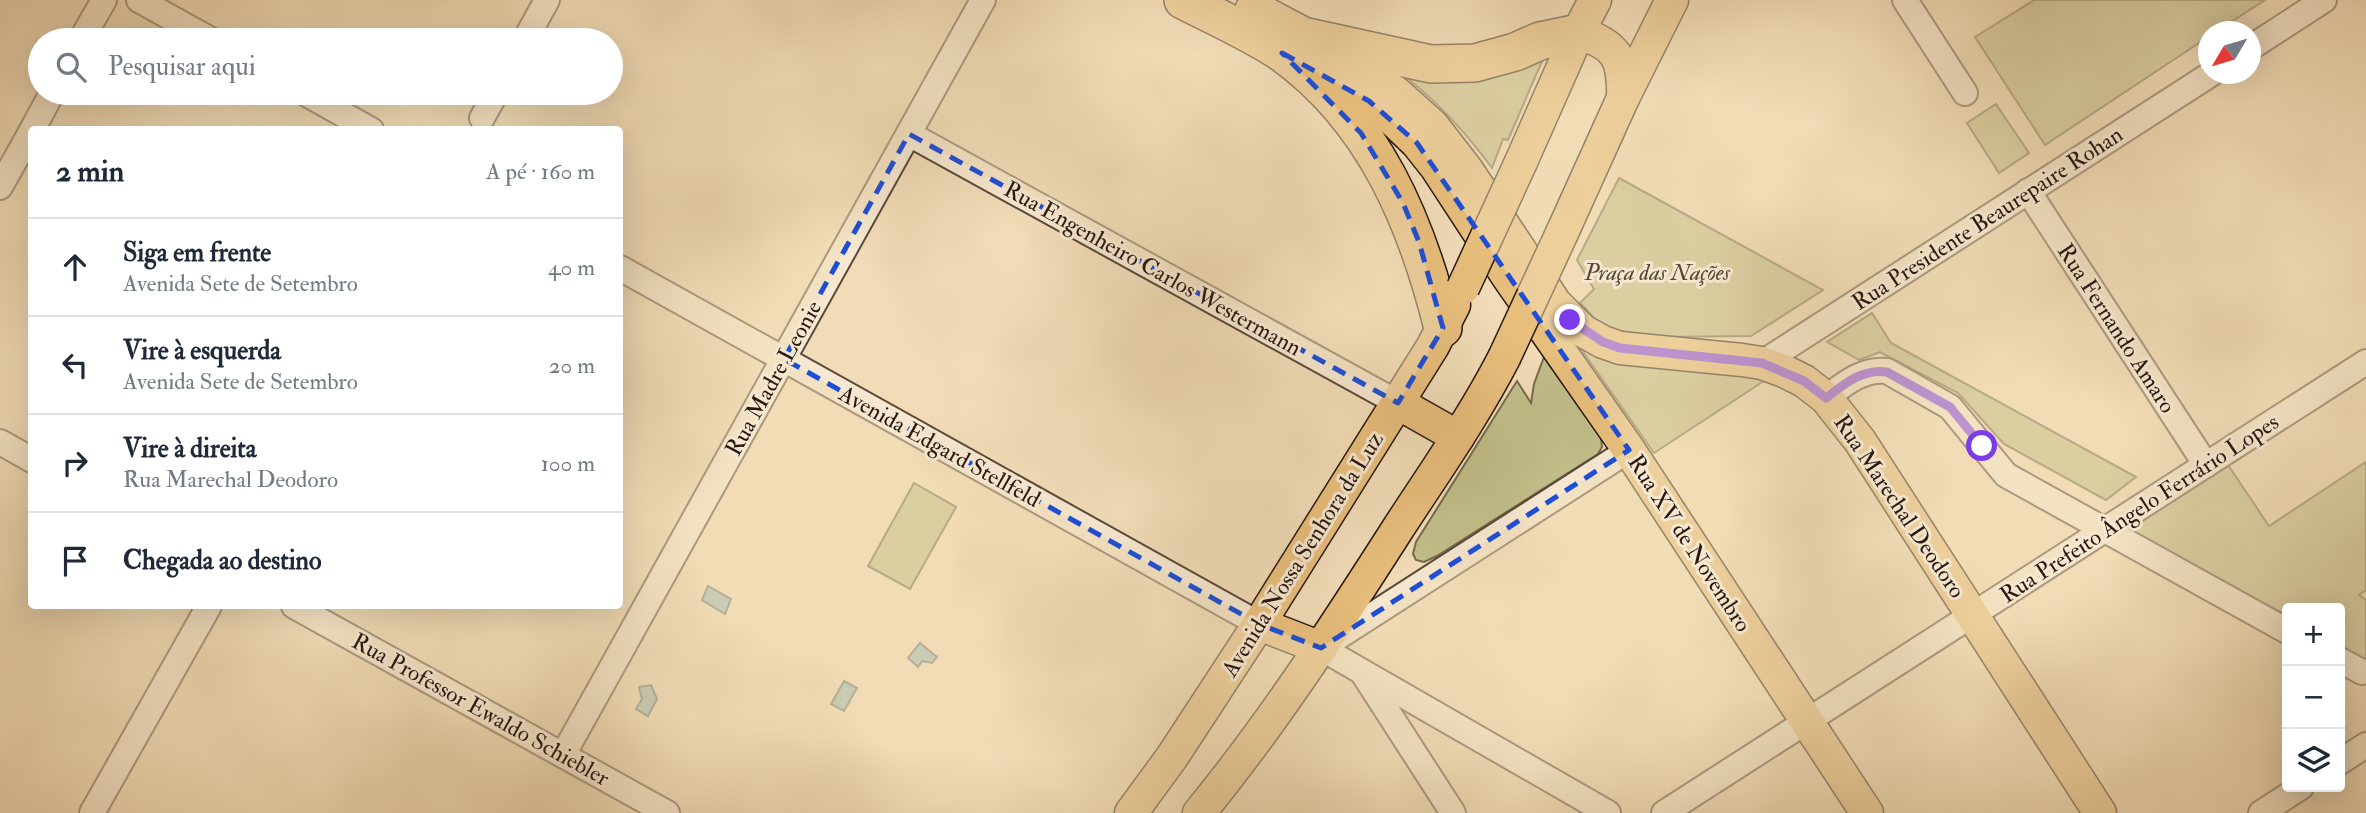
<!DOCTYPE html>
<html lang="pt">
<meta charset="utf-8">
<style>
:root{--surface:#fff;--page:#f6f6f7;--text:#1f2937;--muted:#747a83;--line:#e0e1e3}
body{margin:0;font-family:"IM FELL Double Pica",serif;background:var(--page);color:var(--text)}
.controls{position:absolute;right:21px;bottom:21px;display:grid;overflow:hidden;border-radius:7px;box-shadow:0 7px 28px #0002}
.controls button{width:63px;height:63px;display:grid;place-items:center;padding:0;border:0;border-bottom:2px solid var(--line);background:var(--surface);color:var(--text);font:35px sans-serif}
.compass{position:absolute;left:2198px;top:21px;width:63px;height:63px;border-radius:50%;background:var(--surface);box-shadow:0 7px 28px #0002;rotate:232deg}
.stop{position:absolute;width:21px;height:21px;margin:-16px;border:5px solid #7c3aed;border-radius:50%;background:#fff}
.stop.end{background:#7c3aed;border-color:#fff;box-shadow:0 2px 7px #0008}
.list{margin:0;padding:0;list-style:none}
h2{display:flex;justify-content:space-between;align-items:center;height:91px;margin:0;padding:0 28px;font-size:30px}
h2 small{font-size:23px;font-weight:400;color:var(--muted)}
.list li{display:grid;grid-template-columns:46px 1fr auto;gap:21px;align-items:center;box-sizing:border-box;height:98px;padding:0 28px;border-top:2px solid var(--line)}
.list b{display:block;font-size:26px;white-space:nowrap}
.list p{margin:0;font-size:23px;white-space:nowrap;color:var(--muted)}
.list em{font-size:23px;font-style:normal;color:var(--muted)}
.icon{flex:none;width:38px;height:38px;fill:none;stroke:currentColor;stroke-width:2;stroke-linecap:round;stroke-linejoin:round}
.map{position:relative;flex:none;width:2366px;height:813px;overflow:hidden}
.search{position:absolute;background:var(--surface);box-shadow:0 7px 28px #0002;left:28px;top:28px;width:595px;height:77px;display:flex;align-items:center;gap:18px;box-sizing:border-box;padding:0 24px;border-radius:38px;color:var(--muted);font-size:26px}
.panel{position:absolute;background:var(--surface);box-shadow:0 7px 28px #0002;left:28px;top:126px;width:595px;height:483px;border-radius:7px}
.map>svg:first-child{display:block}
.green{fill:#c1be89;stroke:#746a4c;stroke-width:2}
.water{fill:#9bbbb2;stroke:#6d7971;stroke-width:2}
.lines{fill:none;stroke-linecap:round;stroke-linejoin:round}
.minor-casing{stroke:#5a4839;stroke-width:28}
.major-casing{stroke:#27170f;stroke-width:35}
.highway-casing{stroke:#27170f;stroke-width:40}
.minor{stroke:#f6e8d0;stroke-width:24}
.major{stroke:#e8be7c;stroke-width:32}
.highway{stroke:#e8be7c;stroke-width:37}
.major-bridge-casing{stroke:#27170f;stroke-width:35;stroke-linecap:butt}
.major-bridge{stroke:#e8be7c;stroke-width:32}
.route{stroke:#7c3aed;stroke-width:9}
.marked{fill:none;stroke:#1d4ed8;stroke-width:5;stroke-dasharray:14 9;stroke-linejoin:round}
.labels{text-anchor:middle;stroke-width:6;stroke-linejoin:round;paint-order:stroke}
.street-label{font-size:23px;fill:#27170f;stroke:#f6e8d0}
.park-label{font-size:23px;font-style:italic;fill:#554934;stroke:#f6e8d0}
</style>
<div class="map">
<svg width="2366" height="813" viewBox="0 0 2366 813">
<rect width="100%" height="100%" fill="#f1dcb7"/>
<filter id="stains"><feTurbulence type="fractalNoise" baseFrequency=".00286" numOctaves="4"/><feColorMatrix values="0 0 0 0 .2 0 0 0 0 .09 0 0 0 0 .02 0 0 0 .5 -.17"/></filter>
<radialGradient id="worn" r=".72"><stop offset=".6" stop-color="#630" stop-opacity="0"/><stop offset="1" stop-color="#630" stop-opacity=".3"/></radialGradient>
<g class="green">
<polygon points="2034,0 2265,0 2217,31 2208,32 2208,37 2045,145 1975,37"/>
<path d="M1539 59 1542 61 1508 140 1503 139 1492 168C1467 134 1441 105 1407 78L1442 81Z"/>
<polygon points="1996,104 2029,153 1999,173 1967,123"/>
<polygon points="1619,178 1823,290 1751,336 1657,337 1615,330 1596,320 1580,303 1594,289 1577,260"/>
<polygon points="1872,313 1891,343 2136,477 2106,500 2004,444 1958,393 1880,352 1859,360 1827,342"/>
<polygon points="1576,342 1749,374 1764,381 1654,453"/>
<polygon points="1544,357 1601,438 1602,447 1598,454 1437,556 1424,562 1416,560 1413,554 1416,542 1517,381 1531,403 1534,384"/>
<polygon points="2226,462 2269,526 2366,462 2366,590 2359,595 2366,600 2366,660 2340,646 2340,608 2287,608 2287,616 2125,527"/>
<polygon points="914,483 956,507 910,589 868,566"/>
</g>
<g class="water">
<polygon points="708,586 731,599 725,614 702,600"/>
<polygon points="920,643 937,657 932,663 922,661 918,667 908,658"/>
<polygon points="844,681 857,688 844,711 831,704"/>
<polygon points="651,685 657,699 648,716 636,709 642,699 639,687"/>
</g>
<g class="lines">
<g class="minor-casing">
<g id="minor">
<polyline points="139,0 211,40"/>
<polyline points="1905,0 1965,93"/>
<polyline points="81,40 104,0"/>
<polyline points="525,40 547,0"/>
<polyline points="2250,48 2324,0"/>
<polyline points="305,93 371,130"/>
<polyline points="482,118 496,93"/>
<polyline points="32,130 52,93"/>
<polyline points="909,134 1398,403"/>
<polyline points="0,187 32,130"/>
<polyline points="2028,191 2206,465"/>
<polyline points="620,268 1259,624"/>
<polyline points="1762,363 2211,74"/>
<path d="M1826 398C1844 384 1863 368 1887 371L1950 407 2006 475 2287 631"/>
<polyline points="0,442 32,460"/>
<polyline points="294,606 667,813"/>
<polyline points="2340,660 2362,672"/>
<polyline points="1364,675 1453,813"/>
<polyline points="563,755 983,0"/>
<polyline points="2340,762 2366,745"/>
<polyline points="92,813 209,606"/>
<polyline points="1608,813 1321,648 1629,450"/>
<polyline points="1664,813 2366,362"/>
<polyline points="2261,813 2301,787"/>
</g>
</g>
<g class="major-casing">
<g id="major">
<path d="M1578 33C1617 44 1624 59 1623 98"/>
<polyline points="1319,45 1395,92 1433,126 1467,170 1555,303 1583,331 1603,342 1620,348 1742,360 1762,363 1784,371 1804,381 1826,398 1860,441 2100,813"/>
<polyline points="1311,68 1369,101 1393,120 1417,143 1436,167 1508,277 1629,450 1867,813"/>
<polyline points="1521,162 1578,33 1595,0"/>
<polyline points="1562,233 1623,98 1672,0"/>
<polyline points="1398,403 1458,437"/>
<polyline points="1259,624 1321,648"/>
<polyline points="1131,813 1172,757 1259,624 1433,346 1454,305"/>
<path d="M1199 813C1272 724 1335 627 1397 530 1434 473 1473 418 1504 358"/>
</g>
</g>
<g class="highway-casing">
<g id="highway">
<path d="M1183 0C1214 16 1254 34 1282 53 1374 119 1417 223 1443 328"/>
<polyline points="1254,10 1303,36 1431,64 1475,63 1515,52 1540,41 1578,33"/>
</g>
</g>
<use href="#minor" class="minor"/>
<use href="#major" class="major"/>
<use href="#highway" class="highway"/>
<g class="major-bridge-casing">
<g id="major-bridge">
<polyline points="1463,288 1521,162"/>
<polyline points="1504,358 1562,233"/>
</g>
</g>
<use href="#major-bridge" class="major-bridge"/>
</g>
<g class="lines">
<path class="route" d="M1570 320 1603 342 1620 348 1762 363 1804 381 1826 398C1844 384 1863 368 1887 372L1950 407 1982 446"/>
</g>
<path d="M0 0H2366V813H0ZM1282 53 1369 101 1417 143 1629 450 1321 648 1259 624 784 359 909 134 1398 403 1443 328 1419 242 1403 203 1361 133Z" fill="#f1dcb7" fill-opacity=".55" fill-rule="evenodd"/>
<path class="marked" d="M1282 53 1369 101 1417 143 1629 450 1321 648 1259 624 784 359 909 134 1398 403 1443 328 1419 242 1403 203 1361 133Z"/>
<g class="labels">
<g class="street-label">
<text transform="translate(1987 218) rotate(-33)" y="8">Rua Presidente Beaurepaire Rohan</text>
<text transform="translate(1153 268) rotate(29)" y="8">Rua Engenheiro Carlos Westermann</text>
<text transform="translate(2117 328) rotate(57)" y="8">Rua Fernando Amaro</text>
<text transform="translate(773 378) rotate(-61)" y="8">Rua Madre Leonie</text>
<text transform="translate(940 446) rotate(29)" y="8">Avenida Edgard Stellfeld</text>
<text transform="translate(1900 506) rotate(56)" y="8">Rua Marechal Deodoro</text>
<text transform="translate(2139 508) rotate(-33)" y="8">Rua Prefeito Ângelo Ferrário Lopes</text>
<text transform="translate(1690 543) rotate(57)" y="8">Rua XV de Novembro</text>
<text transform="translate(1302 554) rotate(-58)" y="8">Avenida Nossa Senhora da Luz</text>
<text transform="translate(481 709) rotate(29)" y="8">Rua Professor Ewaldo Schiebler</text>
</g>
<g class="park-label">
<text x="1657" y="280">Praça das Nações</text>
</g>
</g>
<rect width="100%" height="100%" filter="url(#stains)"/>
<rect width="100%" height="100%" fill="url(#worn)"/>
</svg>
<div class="controls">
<button>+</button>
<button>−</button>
<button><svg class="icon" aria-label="layers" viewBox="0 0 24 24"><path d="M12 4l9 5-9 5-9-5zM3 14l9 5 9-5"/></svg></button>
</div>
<svg class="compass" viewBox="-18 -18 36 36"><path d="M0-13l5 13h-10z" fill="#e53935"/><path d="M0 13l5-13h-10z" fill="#747a83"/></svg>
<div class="stop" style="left:1982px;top:446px"></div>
<div class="stop end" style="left:1570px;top:320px"></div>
<div class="search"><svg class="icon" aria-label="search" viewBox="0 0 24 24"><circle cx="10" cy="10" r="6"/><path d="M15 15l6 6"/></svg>Pesquisar aqui</div>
<section class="panel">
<h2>2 min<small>A pé · 160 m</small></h2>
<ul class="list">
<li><svg class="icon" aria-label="ahead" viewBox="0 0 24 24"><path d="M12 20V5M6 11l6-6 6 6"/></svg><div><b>Siga em frente</b><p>Avenida Sete de Setembro</p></div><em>40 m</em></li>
<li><svg class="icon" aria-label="left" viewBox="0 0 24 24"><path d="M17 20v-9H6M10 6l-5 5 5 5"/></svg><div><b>Vire à esquerda</b><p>Avenida Sete de Setembro</p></div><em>20 m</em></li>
<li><svg class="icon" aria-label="right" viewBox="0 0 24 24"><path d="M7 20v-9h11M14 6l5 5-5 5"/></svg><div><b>Vire à direita</b><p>Rua Marechal Deodoro</p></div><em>100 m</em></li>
<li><svg class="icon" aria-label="arrive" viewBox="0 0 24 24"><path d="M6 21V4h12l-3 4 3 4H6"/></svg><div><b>Chegada ao destino</b></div></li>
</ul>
</section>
</div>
